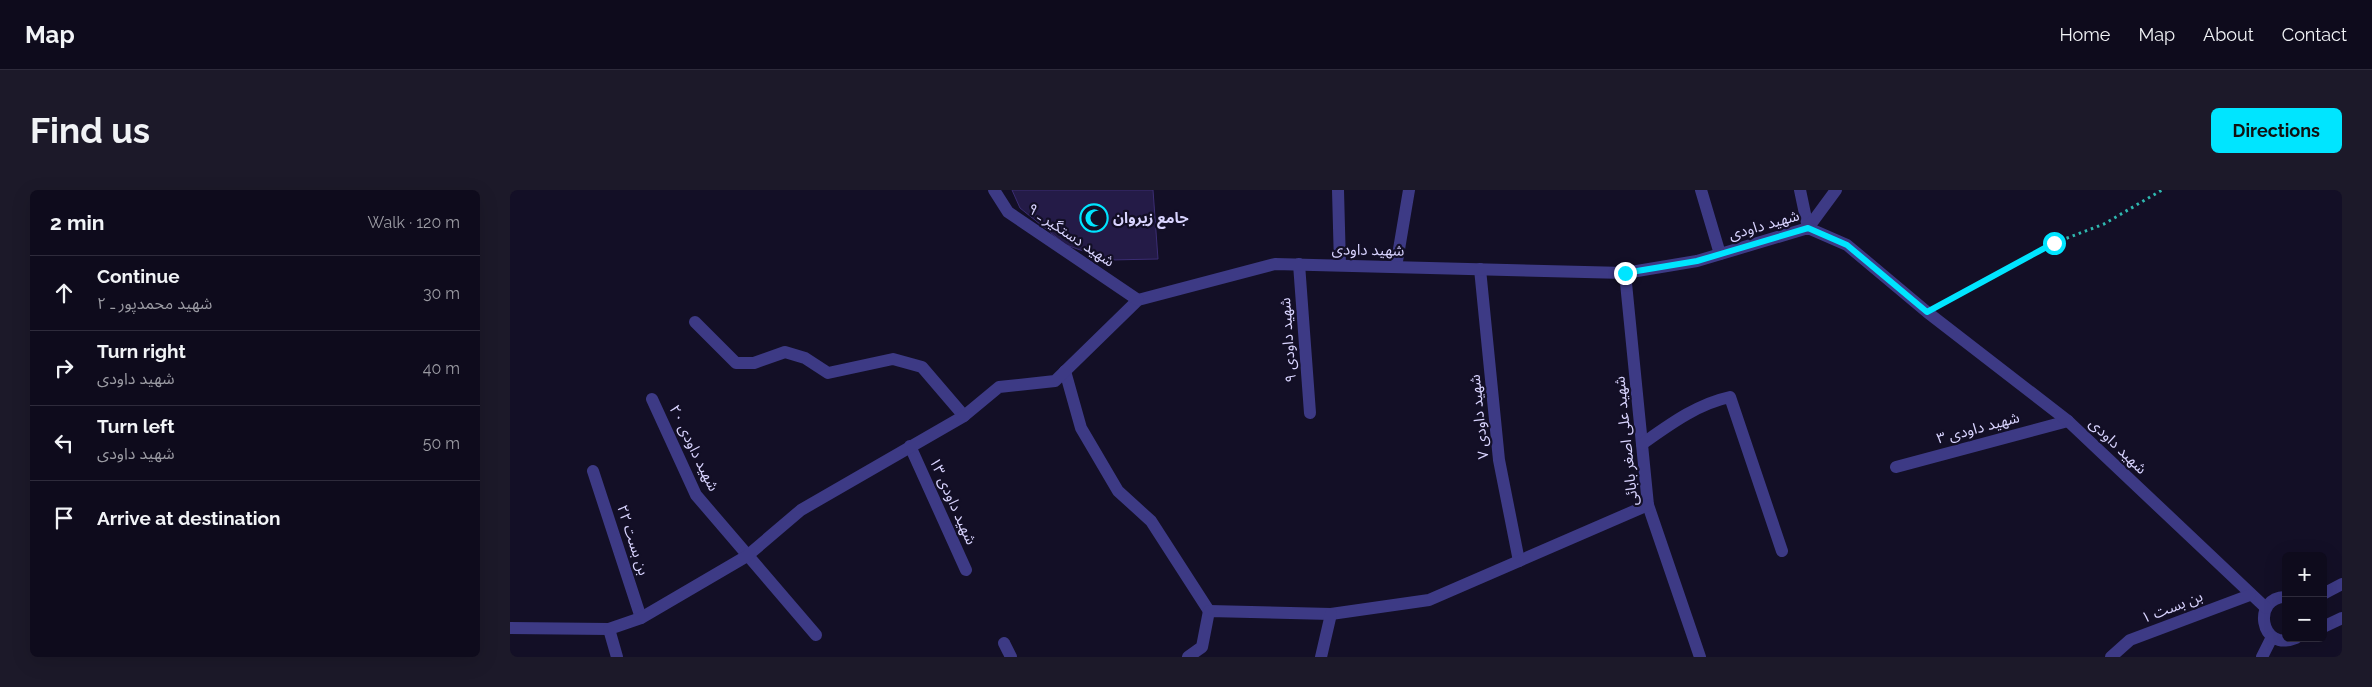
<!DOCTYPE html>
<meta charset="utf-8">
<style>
:root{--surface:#0e0b1c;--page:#1c1929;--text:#f1f3f6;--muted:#9b9ba3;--line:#2e2b3b;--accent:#00e5ff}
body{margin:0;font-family:Raleway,"Noto Sans Arabic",sans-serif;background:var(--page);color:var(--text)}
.controls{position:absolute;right:15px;bottom:15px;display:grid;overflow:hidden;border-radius:8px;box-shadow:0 5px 20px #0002}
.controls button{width:45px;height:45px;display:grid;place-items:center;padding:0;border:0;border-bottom:1px solid var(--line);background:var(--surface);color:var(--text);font:25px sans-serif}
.stop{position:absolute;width:15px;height:15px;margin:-11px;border:4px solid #00e5ff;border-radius:50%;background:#fff}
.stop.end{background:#00e5ff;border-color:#fff;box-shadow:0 1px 5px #0008}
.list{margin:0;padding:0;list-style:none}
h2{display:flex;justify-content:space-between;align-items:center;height:65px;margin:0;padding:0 20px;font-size:21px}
h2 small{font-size:16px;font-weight:400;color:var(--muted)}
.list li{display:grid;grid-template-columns:32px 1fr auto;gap:15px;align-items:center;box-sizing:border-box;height:75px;padding:0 20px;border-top:1px solid var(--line)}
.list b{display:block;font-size:19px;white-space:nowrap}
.list p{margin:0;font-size:16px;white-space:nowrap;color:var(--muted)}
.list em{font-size:16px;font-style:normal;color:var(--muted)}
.icon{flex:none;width:28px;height:28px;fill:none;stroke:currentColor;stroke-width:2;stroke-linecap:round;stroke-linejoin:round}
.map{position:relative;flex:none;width:1832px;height:467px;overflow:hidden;border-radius:8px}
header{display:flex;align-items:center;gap:30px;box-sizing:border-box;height:70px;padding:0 25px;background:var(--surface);border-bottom:1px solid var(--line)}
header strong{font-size:24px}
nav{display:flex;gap:28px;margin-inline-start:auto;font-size:18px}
.intro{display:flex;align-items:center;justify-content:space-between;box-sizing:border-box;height:120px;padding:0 30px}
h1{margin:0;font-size:35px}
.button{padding:12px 22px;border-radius:8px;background:var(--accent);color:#111;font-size:18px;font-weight:700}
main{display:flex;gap:30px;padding:0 30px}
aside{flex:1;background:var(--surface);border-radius:8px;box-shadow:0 5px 20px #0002}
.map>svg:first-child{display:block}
.building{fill:#241b47;stroke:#3b2d73}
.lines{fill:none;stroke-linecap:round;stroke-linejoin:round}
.path{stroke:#2fb8b0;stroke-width:3;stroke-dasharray:2.5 4;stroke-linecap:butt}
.minor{stroke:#3d3a85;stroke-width:12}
.tertiary{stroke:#3d3a85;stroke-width:12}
.route{stroke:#00e5ff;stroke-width:6}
.labels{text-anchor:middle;stroke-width:4.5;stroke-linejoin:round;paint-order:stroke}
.poi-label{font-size:15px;font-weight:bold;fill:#d9d4ff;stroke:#130f26;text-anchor:start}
.street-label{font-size:15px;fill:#d9d4ff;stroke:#130f26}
</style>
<header>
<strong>Map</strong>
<nav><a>Home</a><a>Map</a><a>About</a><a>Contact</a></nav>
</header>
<div class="intro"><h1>Find us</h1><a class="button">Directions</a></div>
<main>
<aside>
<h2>2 min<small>Walk · 120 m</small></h2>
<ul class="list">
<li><svg class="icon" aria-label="ahead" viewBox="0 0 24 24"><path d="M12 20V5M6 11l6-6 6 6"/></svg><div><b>Continue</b><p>شهید محمدپور ـ ۲</p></div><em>30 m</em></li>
<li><svg class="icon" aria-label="right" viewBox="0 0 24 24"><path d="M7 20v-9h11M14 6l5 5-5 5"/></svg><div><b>Turn right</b><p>شهید داودی</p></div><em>40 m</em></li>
<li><svg class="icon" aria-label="left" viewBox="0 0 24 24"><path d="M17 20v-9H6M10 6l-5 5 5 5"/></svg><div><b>Turn left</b><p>شهید داودی</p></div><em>50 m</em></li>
<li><svg class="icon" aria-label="arrive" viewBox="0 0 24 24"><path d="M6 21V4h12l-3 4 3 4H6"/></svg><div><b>Arrive at destination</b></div></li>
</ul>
</aside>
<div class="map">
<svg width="1832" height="467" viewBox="0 0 1832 467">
<rect width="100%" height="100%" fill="#130f26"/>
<polygon class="building" points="502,0 643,0 648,69 599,70 556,55 510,18"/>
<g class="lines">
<polyline class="path" points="1436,112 1544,53 1594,34 1652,0"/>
<g class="minor">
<polyline points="828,0 830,75"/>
<polyline points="1191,0 1210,64"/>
<polyline points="1290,0 1298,38"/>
<polyline points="1298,38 1326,0"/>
<polyline points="789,74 800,223"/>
<polyline points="886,77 899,0"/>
<polyline points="970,79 989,270 1009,371"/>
<polyline points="1115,83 1138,315 1190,467"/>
<polyline points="185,132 226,173 244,173 275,162 295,168 318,183 383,169 412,177 454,226"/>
<polyline points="555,181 571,238 608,301 641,331 699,421"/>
<polyline points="142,209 186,305 306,445"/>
<path d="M1132 254C1159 235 1187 214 1220 207L1272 361"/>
<polyline points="400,256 456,380"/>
<polyline points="1386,277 1558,231"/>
<polyline points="83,281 131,428"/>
<path d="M1776 407C1742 406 1749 463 1786 448"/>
<polyline points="0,438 99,439"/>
<polyline points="494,453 501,467"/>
<polyline points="107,467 99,439 131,428 237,366 291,320 454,226 489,197 545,191 628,110 765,74 1115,83 1187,71 1298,38 1337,55 1417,122 1558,231 1756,418"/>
<polyline points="678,467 692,457 699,421 821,424 919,410 1138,315"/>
<polyline points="811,467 821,424"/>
<polyline points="1601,467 1620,450 1740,405"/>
<polyline points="1752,467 1762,447"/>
</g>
<g class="tertiary">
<polyline points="484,0 498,22 628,110"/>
<polyline points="1813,404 1832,394"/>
<polyline points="1813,437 1832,428"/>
</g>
</g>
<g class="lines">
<polyline class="route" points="1115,83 1187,71 1298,38 1337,55 1417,122 1544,53"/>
</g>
<defs>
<g id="mosque-ring" transform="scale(1.4375)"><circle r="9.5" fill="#130f26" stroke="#00e5ff" stroke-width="1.5"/><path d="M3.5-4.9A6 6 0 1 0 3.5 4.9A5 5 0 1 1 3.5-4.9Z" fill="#00e5ff"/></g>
</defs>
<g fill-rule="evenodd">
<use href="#mosque-ring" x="584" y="28"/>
</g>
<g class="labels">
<g class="poi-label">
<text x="603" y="33">جامع زیروان</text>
</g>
<g class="street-label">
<text transform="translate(1254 35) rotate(-16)" y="5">شهید داودی</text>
<text transform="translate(561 45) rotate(34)" y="5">شهید دستگیر ـ ۹</text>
<text transform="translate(858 60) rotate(1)" y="5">شهید داودی</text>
<text transform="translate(778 150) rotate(-94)" y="5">شهید داودی ۹</text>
<text transform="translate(969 227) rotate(-96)" y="5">شهید داودی ۷</text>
<text transform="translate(1468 238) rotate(-15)" y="5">شهید داودی ۳</text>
<text transform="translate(1116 251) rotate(-96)" y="5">شهید علی اصغر بابائی</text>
<text transform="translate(1608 256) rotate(44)" y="5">شهید داودی</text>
<text transform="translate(184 258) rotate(64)" y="5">شهید داودی ۲۰</text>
<text transform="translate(443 311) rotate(66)" y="5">شهید داودی ۱۳</text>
<text transform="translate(123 350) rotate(72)" y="5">بن بست ۲۲</text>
<text transform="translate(1662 417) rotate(-21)" y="5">بن بست ۱</text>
</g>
</g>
</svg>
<div class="controls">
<button>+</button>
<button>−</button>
</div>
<div class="stop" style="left:1544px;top:53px"></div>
<div class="stop end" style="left:1115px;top:83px"></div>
</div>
</main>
